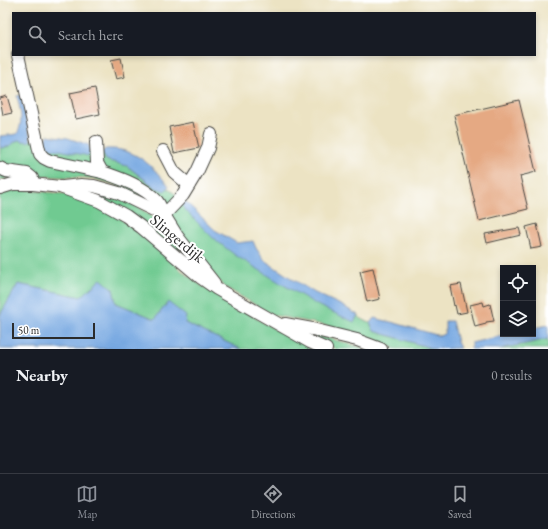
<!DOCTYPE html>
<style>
:root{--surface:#171b24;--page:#20242c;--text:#f1f3f6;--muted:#9ea1a6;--line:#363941;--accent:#8c9099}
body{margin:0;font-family:"EB Garamond",serif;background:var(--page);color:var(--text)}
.controls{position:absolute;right:12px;bottom:12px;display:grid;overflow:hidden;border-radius:0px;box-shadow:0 2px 6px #0003}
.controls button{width:36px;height:36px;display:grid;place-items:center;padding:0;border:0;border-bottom:1px solid var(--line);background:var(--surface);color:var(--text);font:20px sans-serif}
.scale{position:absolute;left:12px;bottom:10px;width:83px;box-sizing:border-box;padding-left:4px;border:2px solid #2b2b2b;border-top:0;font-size:11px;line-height:14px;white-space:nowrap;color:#2b2b2b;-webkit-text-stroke:3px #fff;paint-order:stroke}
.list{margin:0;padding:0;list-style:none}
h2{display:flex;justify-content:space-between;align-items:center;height:52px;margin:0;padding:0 16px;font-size:17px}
h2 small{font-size:13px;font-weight:400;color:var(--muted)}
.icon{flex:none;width:22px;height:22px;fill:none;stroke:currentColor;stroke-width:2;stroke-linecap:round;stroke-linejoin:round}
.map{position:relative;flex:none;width:548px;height:349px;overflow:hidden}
.search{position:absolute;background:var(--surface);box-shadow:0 2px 6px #0003;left:12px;right:12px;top:12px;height:44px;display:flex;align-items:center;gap:10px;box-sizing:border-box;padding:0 14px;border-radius:0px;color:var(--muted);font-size:15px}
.sheet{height:124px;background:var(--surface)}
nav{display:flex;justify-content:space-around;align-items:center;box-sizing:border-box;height:56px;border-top:1px solid var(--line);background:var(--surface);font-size:11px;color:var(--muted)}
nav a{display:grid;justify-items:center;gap:2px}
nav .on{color:var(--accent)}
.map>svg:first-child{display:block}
.green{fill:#6fca91;stroke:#4d7a5e}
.water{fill:#76a7e1;stroke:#506986}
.building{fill:#e5a983}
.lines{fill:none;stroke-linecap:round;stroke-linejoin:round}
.minor-casing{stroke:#484742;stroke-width:14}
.minor{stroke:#fff;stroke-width:12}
.labels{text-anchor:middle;stroke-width:4;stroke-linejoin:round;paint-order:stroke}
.street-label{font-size:16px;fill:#2b2b2b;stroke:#fff}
</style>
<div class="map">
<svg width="548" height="349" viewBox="0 0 548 349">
<rect width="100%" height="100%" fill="#fff"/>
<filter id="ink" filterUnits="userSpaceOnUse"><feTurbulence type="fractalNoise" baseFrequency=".025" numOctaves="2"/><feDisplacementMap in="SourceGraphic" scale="8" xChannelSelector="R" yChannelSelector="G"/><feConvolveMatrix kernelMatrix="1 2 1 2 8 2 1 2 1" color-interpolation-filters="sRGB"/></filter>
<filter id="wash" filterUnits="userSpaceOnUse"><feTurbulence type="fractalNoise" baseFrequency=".012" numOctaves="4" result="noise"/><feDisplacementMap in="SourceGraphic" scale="16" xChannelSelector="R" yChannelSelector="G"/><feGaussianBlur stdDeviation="0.9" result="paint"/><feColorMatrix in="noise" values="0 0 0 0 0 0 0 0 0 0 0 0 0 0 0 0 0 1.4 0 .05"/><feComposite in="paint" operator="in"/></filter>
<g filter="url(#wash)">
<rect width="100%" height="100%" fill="#ece3c3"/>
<g class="green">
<polygon points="44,139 90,150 102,152 106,160 127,166 155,188 167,188 185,201 213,238 355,321 358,315 360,318 370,323 374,331 434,349 395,349 380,342 353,334 324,325 273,315 223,286 184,239 149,201 114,184 92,178 36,176 9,178 0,180 0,148 8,147 18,140 28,142 31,140"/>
<polygon points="79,188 100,190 138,207 153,217 168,231 191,264"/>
<polygon points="19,189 64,194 83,199 118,217 151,242 182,271 202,286 273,328 313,349 241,349 185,323 168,302 155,319 116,303 113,289 81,297 18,284 0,315 0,193"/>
<polygon points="299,330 368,349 336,349"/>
<polygon points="548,339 548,349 498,349 525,344"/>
</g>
<g class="water">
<path d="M21 95 31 140 28 142 18 140 8 147 0 148V136L17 134C24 122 20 109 17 96Z"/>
<polygon points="48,135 68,138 89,145 90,150 89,156 49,148 45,142"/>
<path d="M105 149C135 147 151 165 169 186L165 191 156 188 127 166 106 160 102 152Z"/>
<polygon points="185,201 215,230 237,243 253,241 256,248 264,260 294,280 315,293 343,306 358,315 354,322 319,306 282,284 235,255 213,238 184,209 182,204"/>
<polygon points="101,279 113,289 116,303 155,319 168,302 186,316 185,323 241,349 0,349 0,315 18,284 81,297"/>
<polygon points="374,318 395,323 440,336 445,333 445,321 452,321 457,342 460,348 434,349 374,331 370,323"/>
<polygon points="548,325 548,339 525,344 498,349 471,349 471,343 509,334 533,334 533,328"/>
</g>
<g id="blocks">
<g class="building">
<polygon points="121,58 125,77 116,79 111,60"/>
<polygon points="95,88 100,114 76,119 70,93"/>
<polygon points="7,96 12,113 3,115 0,98"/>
<polygon points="519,100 536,172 520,176 528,209 479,221 454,115"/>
<polygon points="193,122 199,148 174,153 169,127"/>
<polygon points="537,224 542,247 531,249 526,227"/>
<polygon points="519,228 521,235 487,243 485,234"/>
<polygon points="373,268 380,299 367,302 360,271"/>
<polygon points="461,284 467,312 457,314 455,305 454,306 450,286"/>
<polygon points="483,302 484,306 490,304 494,321 486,322 486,324 475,327 470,305"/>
</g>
</g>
</g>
<g filter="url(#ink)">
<use href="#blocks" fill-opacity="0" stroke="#484742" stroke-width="1"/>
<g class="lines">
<g class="minor-casing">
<g id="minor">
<polyline points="18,55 40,154 44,158 50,161 102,172"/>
<path d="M96 142 97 163 102 172C119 178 144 186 157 201 160 205 162 210 164 215L183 195 197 172 208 148 211 134"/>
<polyline points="163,151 174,172 189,185"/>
<polyline points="0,168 6,171 27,174 32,178 33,184"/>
<polyline points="63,187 81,185 94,186 119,193 164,215 177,236 214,283"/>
<polyline points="0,188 13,184 33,184 60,187 99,201 126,216 141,227 200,277 217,289 310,342 326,349"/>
<polyline points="285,324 312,329 357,340 381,349"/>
</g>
</g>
<use href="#minor" class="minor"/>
</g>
</g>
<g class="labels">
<g class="street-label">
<text transform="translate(178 238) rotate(40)" y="6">Slingerdijk</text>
</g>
</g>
</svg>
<div class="controls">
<button><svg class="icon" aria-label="locate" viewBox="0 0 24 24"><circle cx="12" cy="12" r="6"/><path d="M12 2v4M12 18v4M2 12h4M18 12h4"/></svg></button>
<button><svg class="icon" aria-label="layers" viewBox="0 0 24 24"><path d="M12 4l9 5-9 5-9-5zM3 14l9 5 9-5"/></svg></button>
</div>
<div class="scale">50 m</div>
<div class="search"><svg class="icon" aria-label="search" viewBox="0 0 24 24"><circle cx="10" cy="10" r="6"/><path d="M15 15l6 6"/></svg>Search here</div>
</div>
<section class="sheet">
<h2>Nearby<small>0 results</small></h2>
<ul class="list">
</ul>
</section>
<nav>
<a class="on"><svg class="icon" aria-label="map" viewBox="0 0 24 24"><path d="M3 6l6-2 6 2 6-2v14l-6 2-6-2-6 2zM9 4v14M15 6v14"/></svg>Map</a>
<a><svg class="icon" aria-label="directions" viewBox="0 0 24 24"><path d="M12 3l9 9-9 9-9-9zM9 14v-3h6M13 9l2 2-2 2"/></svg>Directions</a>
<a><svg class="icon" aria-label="saved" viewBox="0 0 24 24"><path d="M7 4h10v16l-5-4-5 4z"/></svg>Saved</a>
</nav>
